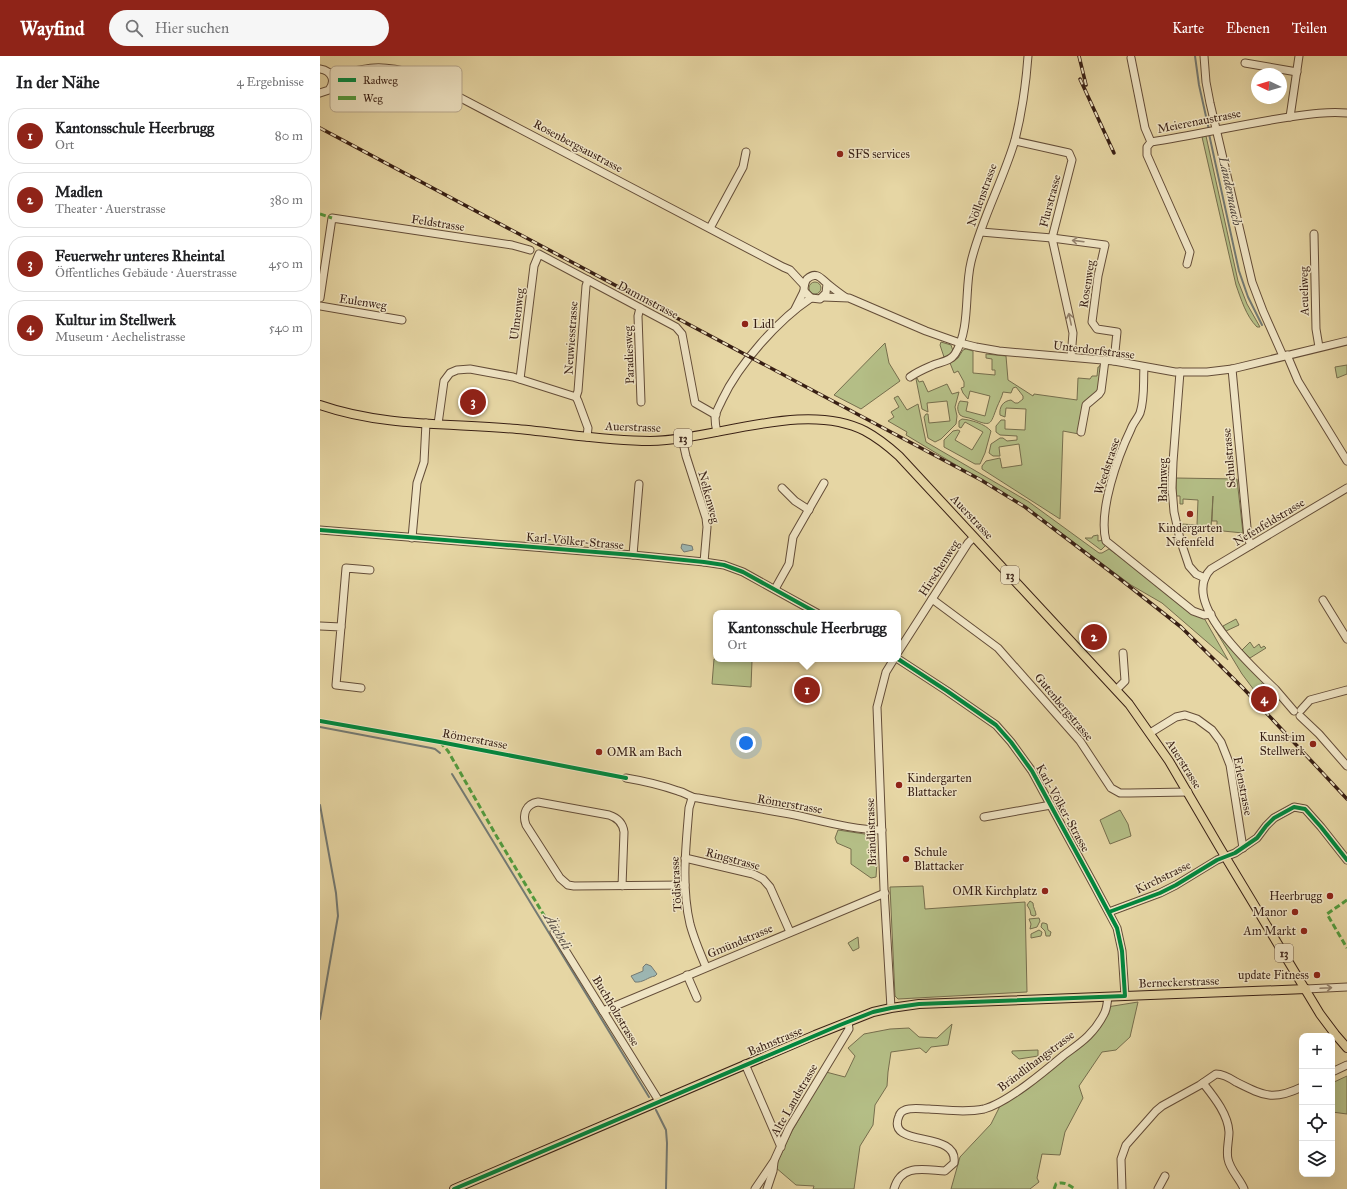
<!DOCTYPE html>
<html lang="de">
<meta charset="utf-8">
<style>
:root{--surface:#fff;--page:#f6f6f6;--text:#202124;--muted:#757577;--line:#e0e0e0;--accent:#8f2418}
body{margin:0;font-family:"IM FELL Great Primer",serif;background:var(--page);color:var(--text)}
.controls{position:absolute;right:12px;bottom:12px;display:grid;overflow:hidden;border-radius:8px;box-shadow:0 4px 16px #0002}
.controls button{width:36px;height:36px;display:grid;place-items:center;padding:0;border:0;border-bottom:1px solid var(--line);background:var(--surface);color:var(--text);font:20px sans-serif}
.compass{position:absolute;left:931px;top:12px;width:36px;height:36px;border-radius:50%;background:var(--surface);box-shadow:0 4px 16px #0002;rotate:274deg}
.you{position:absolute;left:426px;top:687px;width:14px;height:14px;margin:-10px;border:3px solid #fff;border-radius:50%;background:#1a73e8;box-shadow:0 0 0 6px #1a73e833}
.badge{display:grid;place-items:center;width:26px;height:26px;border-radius:50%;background:var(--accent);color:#fff;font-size:13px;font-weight:700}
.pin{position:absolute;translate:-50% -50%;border:2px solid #fff;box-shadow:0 1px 4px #0006}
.popup{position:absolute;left:393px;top:554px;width:188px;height:52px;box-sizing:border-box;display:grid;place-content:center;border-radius:8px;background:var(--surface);filter:drop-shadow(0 1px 3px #0005);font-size:13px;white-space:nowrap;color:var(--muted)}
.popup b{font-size:15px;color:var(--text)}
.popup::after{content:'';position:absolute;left:50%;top:100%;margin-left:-8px;border:8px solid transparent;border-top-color:var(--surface)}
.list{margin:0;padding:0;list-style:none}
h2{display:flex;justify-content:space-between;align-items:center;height:52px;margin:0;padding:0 16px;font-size:17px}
h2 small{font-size:13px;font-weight:400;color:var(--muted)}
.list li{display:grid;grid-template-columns:26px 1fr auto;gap:12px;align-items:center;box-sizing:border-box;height:56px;margin:0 8px 8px;padding:0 8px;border:1px solid var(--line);border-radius:16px}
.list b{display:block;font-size:15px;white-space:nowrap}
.list p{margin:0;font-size:13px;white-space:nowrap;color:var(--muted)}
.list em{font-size:13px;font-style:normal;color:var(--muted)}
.icon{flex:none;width:22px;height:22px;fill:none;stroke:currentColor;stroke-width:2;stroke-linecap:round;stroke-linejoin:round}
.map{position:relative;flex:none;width:1027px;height:1133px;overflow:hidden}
header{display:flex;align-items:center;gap:24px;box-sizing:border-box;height:56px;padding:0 20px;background:var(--accent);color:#fff}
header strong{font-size:19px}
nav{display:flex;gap:22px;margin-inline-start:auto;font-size:14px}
.search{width:280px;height:36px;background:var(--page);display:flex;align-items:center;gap:10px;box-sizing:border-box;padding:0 14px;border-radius:22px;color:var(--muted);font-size:15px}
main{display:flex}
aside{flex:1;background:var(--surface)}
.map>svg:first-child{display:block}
.green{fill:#b4be86;stroke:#766e4d}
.water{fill:#9cb6b2;stroke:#747a73}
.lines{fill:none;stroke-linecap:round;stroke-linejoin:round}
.stream{stroke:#747a73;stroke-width:2}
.minor-casing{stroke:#644d38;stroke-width:9}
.major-casing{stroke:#381f14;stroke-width:10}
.minor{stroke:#efe4c4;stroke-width:7}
.major{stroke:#e6d6a4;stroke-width:8}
.rail-casing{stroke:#381f14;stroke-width:3.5}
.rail{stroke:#efe4c4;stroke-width:2;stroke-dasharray:6;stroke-linecap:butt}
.quiet{stroke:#529a3d;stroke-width:3;stroke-dasharray:6 3;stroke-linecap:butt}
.cycleway-casing{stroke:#efe4c4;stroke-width:6}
.cycleway{stroke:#00873e;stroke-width:4}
.oneway{stroke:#94826c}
.poi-dot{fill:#8f2418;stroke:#efe4c4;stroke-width:1.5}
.labels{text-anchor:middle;stroke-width:3;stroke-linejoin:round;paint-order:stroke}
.shield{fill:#efe4c4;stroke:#6f5a49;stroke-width:1}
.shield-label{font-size:11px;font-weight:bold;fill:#381f14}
.street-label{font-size:12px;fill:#381f14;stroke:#efe4c4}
.poi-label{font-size:12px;fill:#381f14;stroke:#efe4c4;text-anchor:end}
.water-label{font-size:13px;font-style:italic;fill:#564c43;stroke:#efe4c4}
.key{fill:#efe4c4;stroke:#b8a98f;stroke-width:1}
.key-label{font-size:11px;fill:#381f14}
</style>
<header>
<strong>Wayfind</strong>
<div class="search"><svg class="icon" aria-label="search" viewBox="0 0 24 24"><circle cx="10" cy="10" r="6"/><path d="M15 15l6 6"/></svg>Hier suchen</div>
<nav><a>Karte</a><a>Ebenen</a><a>Teilen</a></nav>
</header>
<main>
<aside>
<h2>In der Nähe<small>4 Ergebnisse</small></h2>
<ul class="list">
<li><span class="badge">1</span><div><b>Kantonsschule Heerbrugg</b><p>Ort</p></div><em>80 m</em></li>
<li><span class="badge">2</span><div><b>Madlen</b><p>Theater · Auerstrasse</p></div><em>380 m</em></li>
<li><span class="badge">3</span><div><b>Feuerwehr unteres Rheintal</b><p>Öffentliches Gebäude · Auerstrasse</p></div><em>450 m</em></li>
<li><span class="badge">4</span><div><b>Kultur im Stellwerk</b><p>Museum · Aechelistrasse</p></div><em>540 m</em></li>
</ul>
</aside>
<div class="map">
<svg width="1027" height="1133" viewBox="0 0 1027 1133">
<rect width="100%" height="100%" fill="#e6d6a4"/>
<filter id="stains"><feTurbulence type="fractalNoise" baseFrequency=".005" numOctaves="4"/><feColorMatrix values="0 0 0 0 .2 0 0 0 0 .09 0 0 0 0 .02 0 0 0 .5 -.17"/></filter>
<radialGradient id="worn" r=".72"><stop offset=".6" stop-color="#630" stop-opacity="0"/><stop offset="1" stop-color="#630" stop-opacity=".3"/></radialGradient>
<g class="green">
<path d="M886 80 918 225 927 248 940 271H937C926 260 921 243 916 229L882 81Z"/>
<circle cx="495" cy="232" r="6"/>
<polygon points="621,286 631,289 633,295 631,299 624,301 620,289"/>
<polygon points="565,287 569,307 580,325 541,353 514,339"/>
<path d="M646 293 653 295V317L675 319V314H672V303L666 302V298L686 300 688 324 713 340 714 338 757 344 758 322 770 323 772 320H777L778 311H779L780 309 781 310 778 338 765 346 759 378 743 375 740 463 662 413V410L666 405 680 402 682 412 702 409 699 388 679 391 680 400H673L669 397 671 388 680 382H683L687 385 697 384V380L680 379 676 376V370L681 364H685V373L705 374 706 353 686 352 685 361 680 359C679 351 683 345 691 344L695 347H698L703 343V340L696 331 693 332 691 337 683 336C682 341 679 346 677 351 670 369 672 371 652 363 648 361 644 362 640 359 637 354 637 350 640 345L648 346 646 355 665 360 670 340 650 335 648 343 643 337 641 332 644 331V326L638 315 634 317 630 307 638 302 643 294Z"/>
<polygon points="1027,309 1027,318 1017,322 1015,311"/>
<polygon points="597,322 599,326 603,325 608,336 627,328 632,338 639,336 635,351 637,360 636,368 621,383 615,386 608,382 604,361 606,358 608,358 609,367 630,365 627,345 607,347 608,356 602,353 596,323"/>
<polygon points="578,340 587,354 598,348 606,386 709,446 779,497 782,497 789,493 884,562 908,604 842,547 811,529 708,452 586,379 587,376 568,365 574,361 571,356 579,351 574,342"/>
<path d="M642 363C652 364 665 368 671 375L665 397 660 408H655L624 391V384L633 375 638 374 640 375 635 384 652 394 663 376 645 366 641 372 639 371V365Z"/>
<polygon points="856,422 917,423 923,477 893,474 893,473 897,473 897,465 892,465 893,440 891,472 862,470 862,468 877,469 878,444 863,443 863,448 860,448 860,440 856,440"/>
<polygon points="778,479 778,485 784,484 786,489 781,494 765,482 772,482 773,480"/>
<polygon points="888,562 890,563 943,626 941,629 952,641 949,645 943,639 940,642 922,618"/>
<polygon points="916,563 919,569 906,575 903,570"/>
<polygon points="930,586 934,592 939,588 941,592 944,590 946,592 930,602 922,594"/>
<polygon points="394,603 432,605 431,631 392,628"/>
<polygon points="800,754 808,768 811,780 790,788 780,764"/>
<polygon points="518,774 551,779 551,781 556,785 557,807 556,821 551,822 531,808 531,793 517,787 515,782"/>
<polygon points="603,830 605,853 705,846 707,936 578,943 575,940 570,831"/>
<path d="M710 845 713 847C713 852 716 855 716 859L714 860 711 859 710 854 707 849Z"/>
<polygon points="719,862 720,865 717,871 710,873 711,868 709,863"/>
<polygon points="722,867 724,867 727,868 728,874 731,876 730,880 726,880 725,875 721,871"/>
<polygon points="719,874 722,876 721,880 711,882 711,878"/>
<polygon points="538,881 539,892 533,895 528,887"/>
<polygon points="818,946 810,981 796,994 782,996 759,1030 763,1042 745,1076 740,1099 722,1098 717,1122 719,1126 710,1133 631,1133 640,1101 671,1068 683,1044 765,983 787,951"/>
<polygon points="632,968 628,989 611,991 606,997 600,992 571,996 568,1016 567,1030 555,1049 553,1069 540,1090 534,1133 493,1133 494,1130 476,1129 455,1111 472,1075 506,1016 525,1021 535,1000 528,992 544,978 570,973 589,972 599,981 617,982"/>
<polygon points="718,994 718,1000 699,1003 692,997 692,995"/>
<polygon points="1027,1020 1027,1058 1012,1056 1012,1027"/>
</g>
<g class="water">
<polygon points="362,488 372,490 373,494 364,496 361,492"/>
<path d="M326 908 331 910 337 918 335 920C328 921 323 927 315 926L311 920 323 915V911Z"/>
</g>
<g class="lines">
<g class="stream">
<polyline points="875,0 879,29 889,74"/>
<polyline points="889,78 919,215 928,241 942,269"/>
<polyline points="0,671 111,692 115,693 120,697"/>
<polyline points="132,718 329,1041"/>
<polyline points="0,749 16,837 18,860 0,963"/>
<polyline points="336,1054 346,1074 347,1087 346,1133"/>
</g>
<g class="minor-casing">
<g id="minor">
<polyline points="884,0 886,26 890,47 932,226 943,255 963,300"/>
<polyline points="811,2 825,72 831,86 827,91 827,99 870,196 867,208"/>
<polyline points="925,7 977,16"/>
<path d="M0 13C12 15 16 25 9 34L0 37"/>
<path d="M10 17C26 18 38 13 54 12 68 11 81 14 95 18L463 211 470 214 484 229"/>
<polyline points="970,61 979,0"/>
<polyline points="695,85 749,97 752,104 732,182 753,277 751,301"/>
<path d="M831 86C875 79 919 69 963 62 984 59 1006 55 1027 57"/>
<polyline points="390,172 423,111 426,96"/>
<polyline points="661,176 732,182 785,189 778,220 772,266 777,273 797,276 794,305"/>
<polyline points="994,178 996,273 999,291"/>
<path d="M507 228 506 237 500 243 491 242 484 235C484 231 484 227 487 223 497 214 502 224 509 229 514 233 519 237 525 241"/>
<polyline points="503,241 529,242 606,275 640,287 656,291 679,295 794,305 855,316 887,316 912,313 1027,285"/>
<polyline points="0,242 12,162 192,189 210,194"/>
<polyline points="0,250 82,264"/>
<polyline points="320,252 318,260 321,346"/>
<polyline points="475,253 484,235"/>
<polyline points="967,299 978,325 1027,405"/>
<path d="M824 311C823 326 825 342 820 357 818 362 813 367 811 373 798 400 778 455 786 485L873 555 884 559 891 558"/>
<polyline points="912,313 928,482 931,489"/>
<polyline points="860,316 853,406 852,432 854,456 860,483 869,510 876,518 885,522"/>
<path d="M590 321C597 316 604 313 611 310 619 306 630 306 635 298 651 272 644 234 651 206 661 164 683 125 695 84 702 56 706 28 708 0"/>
<polyline points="200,323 214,210 219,198 356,271 362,278 375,347 396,359"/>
<polyline points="256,341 258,335 266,230 268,224"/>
<polyline points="118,368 124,325 130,317 137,314 150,313 193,321 256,341 258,345 268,372 267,381"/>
<path d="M397 376C396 372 395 366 395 361 396 355 400 349 402 344 419 308 458 264 491 242"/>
<polyline points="761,376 766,349 779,338 781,335 785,304"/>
<polyline points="362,382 366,400 386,462 387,471 384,506"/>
<polyline points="462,432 475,445 489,454"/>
<polyline points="0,474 313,499 384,506 404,509 423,516 497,557"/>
<polyline points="92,482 97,427 104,406 106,367"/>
<polyline points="313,499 319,428"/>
<polyline points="455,533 469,508 473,481 504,427"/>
<polyline points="612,543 678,592 760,685 791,732 800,737 810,737 868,736"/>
<polyline points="1003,544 1027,583"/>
<polyline points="0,570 21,571 16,629 41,632"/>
<polyline points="21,571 26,512 50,514"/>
<polyline points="578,596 648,487 654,481"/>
<polyline points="578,603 627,635 676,669 691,686 712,715 773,827 797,872 802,895 805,940"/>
<polyline points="797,633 805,625 803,597"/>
<polyline points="981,654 990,644 1027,634"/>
<path d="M974 655C968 648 962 641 956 634 934 612 858 546 891 513L1027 432"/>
<polyline points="980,660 999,678 1027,710"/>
<polyline points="830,677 856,661 865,659 877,663 892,674 901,686 910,709 923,792"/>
<path d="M306 722C324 725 341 729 358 735 367 737 370 742 378 742 410 748 443 753 475 759 503 765 533 774 562 774"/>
<path d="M372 742 369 752C366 790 361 830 370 868 374 883 380 897 386 911"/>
<polyline points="664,761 731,749"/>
<polyline points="365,802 433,818 443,823 450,831 470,876"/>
<path d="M302 830 304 776C303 767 298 762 289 759L218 746C206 748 202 758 206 769L240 822 248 829 254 830 365 829"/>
<polyline points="789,856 840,837 856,829 897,804 915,797 937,782 946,770 954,762 974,751 985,753 1001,771 1027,804"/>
<polyline points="234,876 339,1045"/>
<polyline points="367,919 377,942"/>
<polyline points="986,933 1027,931"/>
<polyline points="571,952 564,833 557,651 566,616 574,603"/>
<polyline points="283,955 565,837"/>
<polyline points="425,1008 461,1091"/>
<polyline points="1012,1016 1027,1009"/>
<path d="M883 1027C894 1041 908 1058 909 1076 909 1085 906 1094 908 1103 910 1114 920 1123 924 1133"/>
<polyline points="435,1133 454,1105 469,1072 529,973 528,966"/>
<polyline points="447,1133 453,1115 454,1106"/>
<path d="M574 1133C581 1107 605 1114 625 1115L634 1107C639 1073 565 1093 579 1060 580 1057 582 1055 585 1054 592 1051 601 1053 609 1053 627 1054 646 1057 664 1053 687 1047 725 1015 744 999 752 993 761 987 768 980 774 974 780 966 784 958 787 953 787 947 788 941"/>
<path d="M802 1133 801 1103 806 1089 836 1055 842 1050 880 1029 896 1018C903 1018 910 1022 916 1026 944 1040 953 1045 982 1031"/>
<polyline points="838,1133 845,1120"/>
</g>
</g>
<g class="major-casing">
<g id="major">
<path d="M0 349C63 371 131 367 197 373 242 377 285 385 330 385 395 384 484 344 545 375 558 382 568 390 579 400L809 648 849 705 900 792 1000 958 1015 978 1027 992"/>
<polyline points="134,1133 495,979 553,956 571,952 599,948 986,933"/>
</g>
</g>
<use href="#minor" class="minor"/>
<use href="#major" class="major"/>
<g class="rail-casing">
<g id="rail">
<polyline points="759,0 766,29"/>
<polyline points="760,23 794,97"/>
<polyline points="0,72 661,424 705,451 800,523 861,571 923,632 1027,743"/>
</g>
</g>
<use href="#rail" class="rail"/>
<g class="quiet">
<polyline points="0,158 12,162"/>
<polyline points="120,686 128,695 177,781 234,876"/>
<polyline points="1027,844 1007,858 1027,892"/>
<path d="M734 1133 736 1128C744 1125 749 1129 755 1133"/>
</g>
<g class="cycleway-casing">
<g id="cycleway">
<polyline points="0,474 313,499 384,506 404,509 423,516 497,557"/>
<polyline points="0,665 120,686 306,722"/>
<polyline points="789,856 840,837 856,829 897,804 915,797 937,782 946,770 954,762 974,751 985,753 1001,771 1027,804"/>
<polyline points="134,1133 520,969 553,956 571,952 599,948 805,940 802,895 797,872 773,827 712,715 691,686 676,669 627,635 578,603"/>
</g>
</g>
<use href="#cycleway" class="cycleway"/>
</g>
<defs><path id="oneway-shaft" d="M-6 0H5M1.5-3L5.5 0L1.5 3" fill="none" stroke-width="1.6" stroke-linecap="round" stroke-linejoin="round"/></defs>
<g class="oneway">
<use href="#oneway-shaft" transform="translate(758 185) rotate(-173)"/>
<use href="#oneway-shaft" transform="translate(750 263) rotate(-102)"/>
<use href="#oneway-shaft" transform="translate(1006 932) rotate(-3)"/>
</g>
<g class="poi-dot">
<circle cx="520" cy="98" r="4"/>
<circle cx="425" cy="268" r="4"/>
<circle cx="870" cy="458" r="4"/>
<circle cx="993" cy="688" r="4"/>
<circle cx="279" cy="696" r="4"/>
<circle cx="579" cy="729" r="4"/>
<circle cx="586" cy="803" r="4"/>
<circle cx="725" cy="835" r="4"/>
<circle cx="1010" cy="840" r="4"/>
<circle cx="975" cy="856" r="4"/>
<circle cx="984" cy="875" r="4"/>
<circle cx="997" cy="919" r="4"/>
</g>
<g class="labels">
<g class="shield">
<rect x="354" y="373" width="18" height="18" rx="3"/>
<rect x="681" y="510" width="18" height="18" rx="3"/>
<rect x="955" y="888" width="18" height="18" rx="3"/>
</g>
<g class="shield-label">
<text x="363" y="386">13</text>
<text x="690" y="523">13</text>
<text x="964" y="901">13</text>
</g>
<g class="street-label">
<text transform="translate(879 65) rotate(-11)" y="4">Meierenaustrasse</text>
<text transform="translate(258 90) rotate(28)" y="4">Rosenbergsaustrasse</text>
<text transform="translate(662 139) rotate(-70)" y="4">Nöllenstrasse</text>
<text transform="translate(730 145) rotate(-75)" y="4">Flurstrasse</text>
<text transform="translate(118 167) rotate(9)" y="4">Feldstrasse</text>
<text transform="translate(767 228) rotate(-81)" y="4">Rosenweg</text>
<text transform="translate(984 235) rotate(-91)" y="4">Aeueliweg</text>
<text transform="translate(328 244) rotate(28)" y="4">Dammstrasse</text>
<text transform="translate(43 246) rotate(9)" y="4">Eulenweg</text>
<text transform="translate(197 258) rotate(-83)" y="4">Ulmenweg</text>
<text transform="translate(251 282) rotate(-86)" y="4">Neuwiesstrasse</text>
<text transform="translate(774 294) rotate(7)" y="4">Unterdorfstrasse</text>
<text transform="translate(309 299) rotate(-92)" y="4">Paradiesweg</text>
<text transform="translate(313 371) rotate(2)" y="4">Auerstrasse</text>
<text transform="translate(909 402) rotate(-95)" y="4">Schulstrasse</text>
<text transform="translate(787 410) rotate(-72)" y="4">Weedstrasse</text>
<text transform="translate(843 424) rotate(-90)" y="4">Bahnweg</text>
<text transform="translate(389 441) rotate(75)" y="4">Nelkenweg</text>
<text transform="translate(652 461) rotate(47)" y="4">Auerstrasse</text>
<text transform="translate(949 466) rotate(-31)" y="4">Nefenfeldstrasse</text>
<text transform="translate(255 485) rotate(5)" y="4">Karl-Völker-Strasse</text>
<text transform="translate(619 512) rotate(-57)" y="4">Hirschenweg</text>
<text transform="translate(744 651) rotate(50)" y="4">Gutenbergstrasse</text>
<text transform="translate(155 683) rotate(11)" y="4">Römerstrasse</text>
<text transform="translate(864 708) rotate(58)" y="4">Auerstrasse</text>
<text transform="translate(923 730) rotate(79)" y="4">Erlenstrasse</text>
<text transform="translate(470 748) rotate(10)" y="4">Römerstrasse</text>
<text transform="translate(743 752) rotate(61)" y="4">Karl-Völker-Strasse</text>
<text transform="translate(551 776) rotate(-92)" y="4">Brändlistrasse</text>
<text transform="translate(413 803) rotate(15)" y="4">Ringstrasse</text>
<text transform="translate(843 821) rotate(-26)" y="4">Kirchstrasse</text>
<text transform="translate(356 828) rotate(-93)" y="4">Tödistrasse</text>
<text transform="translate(420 885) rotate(-23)" y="4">Gmündstrasse</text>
<text transform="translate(859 926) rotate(-2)" y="4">Berneckerstrasse</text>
<text transform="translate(296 955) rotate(59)" y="4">Buchholzstrasse</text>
<text transform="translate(455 985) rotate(-23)" y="4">Bahnstrasse</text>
<text transform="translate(716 1005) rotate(-37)" y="4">Brändlihangstrasse</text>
<text transform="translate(474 1044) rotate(-60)" y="4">Alte Landstrasse</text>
</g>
<g class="poi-label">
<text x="528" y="102" text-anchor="start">SFS services</text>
<text x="433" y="272" text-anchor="start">Lidl</text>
<text x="870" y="476" text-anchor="middle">Kindergarten<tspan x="870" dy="14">Nefenfeld</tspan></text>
<text x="985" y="685">Kunst im<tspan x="985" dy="14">Stellwerk</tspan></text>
<text x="287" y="700" text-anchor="start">OMR am Bach</text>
<text x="587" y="726" text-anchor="start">Kindergarten<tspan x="587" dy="14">Blattacker</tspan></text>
<text x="594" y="800" text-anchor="start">Schule<tspan x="594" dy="14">Blattacker</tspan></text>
<text x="717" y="839">OMR Kirchplatz</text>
<text x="1002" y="844">Heerbrugg</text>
<text x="967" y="860">Manor</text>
<text x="976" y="879">Am Markt</text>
<text x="989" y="923">update Fitness</text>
</g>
<g class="water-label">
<text transform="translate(911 135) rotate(78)" y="5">Ländernaach</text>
<text transform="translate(238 875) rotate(59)" y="5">Äächeli</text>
</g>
</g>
<rect x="10" y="10" width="132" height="46" rx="6" class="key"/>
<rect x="18" y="22" width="18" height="4" fill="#00873e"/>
<rect x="18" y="40" width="18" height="4" fill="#529a3d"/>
<g class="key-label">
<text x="43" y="28">Radweg</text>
<text x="43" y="46">Weg</text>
</g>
<rect width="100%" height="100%" filter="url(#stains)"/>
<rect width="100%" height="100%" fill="url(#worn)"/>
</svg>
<div class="controls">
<button>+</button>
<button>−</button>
<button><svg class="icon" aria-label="locate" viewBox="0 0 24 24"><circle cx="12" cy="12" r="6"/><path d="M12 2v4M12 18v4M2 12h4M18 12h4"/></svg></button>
<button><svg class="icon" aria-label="layers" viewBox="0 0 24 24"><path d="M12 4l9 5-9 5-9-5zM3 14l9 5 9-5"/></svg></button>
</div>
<svg class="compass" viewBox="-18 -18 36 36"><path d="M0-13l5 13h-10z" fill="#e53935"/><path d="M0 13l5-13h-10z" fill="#757577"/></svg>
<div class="you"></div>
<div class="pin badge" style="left:487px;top:634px">1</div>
<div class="popup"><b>Kantonsschule Heerbrugg</b>Ort</div>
<div class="pin badge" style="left:774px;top:581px">2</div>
<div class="pin badge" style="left:153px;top:346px">3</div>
<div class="pin badge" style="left:944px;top:643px">4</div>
</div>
</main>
